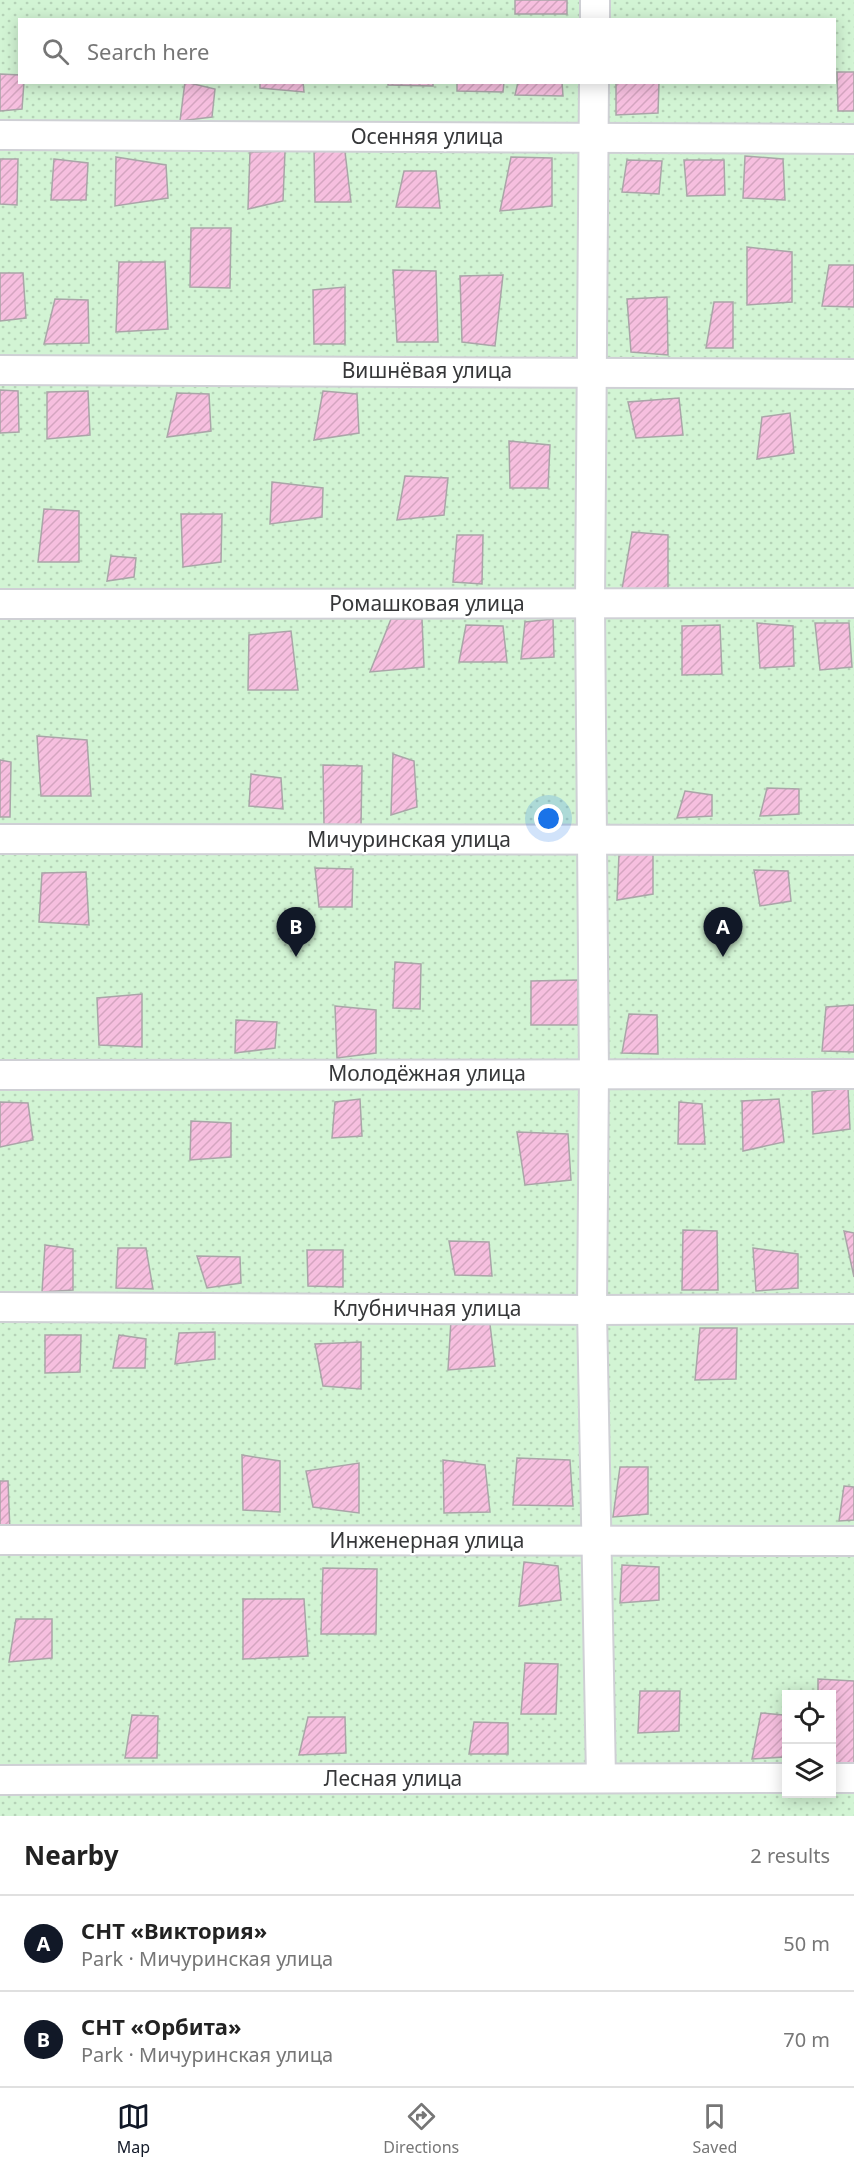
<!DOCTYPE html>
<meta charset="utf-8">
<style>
:root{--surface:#fff;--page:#f2f2f2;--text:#222;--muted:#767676;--line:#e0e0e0;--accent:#111827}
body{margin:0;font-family:"Noto Sans",sans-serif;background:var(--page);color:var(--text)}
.controls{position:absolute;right:18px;bottom:18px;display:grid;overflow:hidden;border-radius:0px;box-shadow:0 3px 15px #0003}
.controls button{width:54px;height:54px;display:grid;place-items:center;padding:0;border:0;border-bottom:2px solid var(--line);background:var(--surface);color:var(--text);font:30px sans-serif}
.you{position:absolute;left:549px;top:819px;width:21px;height:21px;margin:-15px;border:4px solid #fff;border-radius:50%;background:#1a73e8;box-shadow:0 0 0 9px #1a73e833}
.badge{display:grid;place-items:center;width:39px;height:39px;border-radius:50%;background:var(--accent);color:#fff;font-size:20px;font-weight:700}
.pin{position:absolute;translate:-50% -50px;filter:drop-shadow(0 2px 3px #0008)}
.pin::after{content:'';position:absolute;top:32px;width:21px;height:18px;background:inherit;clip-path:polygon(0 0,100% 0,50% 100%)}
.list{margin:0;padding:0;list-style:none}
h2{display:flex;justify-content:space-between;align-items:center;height:78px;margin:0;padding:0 24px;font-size:26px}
h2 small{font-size:20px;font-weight:400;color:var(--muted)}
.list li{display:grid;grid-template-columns:39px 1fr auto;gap:18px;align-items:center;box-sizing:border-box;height:96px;padding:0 24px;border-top:2px solid var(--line)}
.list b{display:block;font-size:22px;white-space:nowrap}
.list p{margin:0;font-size:20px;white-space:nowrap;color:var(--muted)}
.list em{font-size:20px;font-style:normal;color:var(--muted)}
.icon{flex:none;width:33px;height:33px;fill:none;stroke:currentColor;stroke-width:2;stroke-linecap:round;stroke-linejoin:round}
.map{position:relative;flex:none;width:854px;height:1816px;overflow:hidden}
.search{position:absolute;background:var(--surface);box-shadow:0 3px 15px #0003;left:18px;right:18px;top:18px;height:66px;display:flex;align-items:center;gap:15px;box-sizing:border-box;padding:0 21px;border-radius:0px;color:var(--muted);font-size:22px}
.sheet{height:270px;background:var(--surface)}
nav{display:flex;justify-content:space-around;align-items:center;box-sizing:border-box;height:84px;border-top:2px solid var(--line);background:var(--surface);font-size:16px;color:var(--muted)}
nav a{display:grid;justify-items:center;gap:3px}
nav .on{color:var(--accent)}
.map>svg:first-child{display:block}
.garden{fill:url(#garden-dots);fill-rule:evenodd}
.building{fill:url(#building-hatch);stroke:#aaa5a8;stroke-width:1.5}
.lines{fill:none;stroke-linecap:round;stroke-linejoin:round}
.minor-casing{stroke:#cfd0d5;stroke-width:32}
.minor{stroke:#fff;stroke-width:28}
.labels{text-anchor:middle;stroke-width:4.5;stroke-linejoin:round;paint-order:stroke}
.street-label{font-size:21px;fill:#363739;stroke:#fff}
</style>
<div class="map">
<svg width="854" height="1816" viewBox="0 0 854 1816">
<defs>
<pattern id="garden-dots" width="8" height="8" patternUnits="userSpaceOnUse" patternTransform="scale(1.5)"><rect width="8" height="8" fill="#d2f4d4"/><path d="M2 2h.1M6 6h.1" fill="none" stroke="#b5d2b7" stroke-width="1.8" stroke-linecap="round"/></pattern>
<pattern id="building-hatch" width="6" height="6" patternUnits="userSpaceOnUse" patternTransform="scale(1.5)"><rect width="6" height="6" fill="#f6bfdf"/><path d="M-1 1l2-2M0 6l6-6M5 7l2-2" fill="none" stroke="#d4a5c0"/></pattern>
</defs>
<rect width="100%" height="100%" fill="#f7f8fd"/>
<path class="garden" d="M0 0H854V1816H0ZM20 20H834V82H20ZM786 1694H832V1794H786Z"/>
<g class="building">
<rect x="515" y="0" width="52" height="14"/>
<polygon points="837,72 854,72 854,111 838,111"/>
<polygon points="0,74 20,75 20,82 24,82 22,109 0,111"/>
<polygon points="185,82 215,89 212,117 180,121"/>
<polygon points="260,82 303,82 304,92 260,88"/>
<polygon points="388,82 433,82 433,86 388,85"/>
<polygon points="457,82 504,82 503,92 457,91"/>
<polygon points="518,82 562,82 563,96 515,95"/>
<polygon points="616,82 659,82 658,113 616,115"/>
<polygon points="314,147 345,152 351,202 315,202"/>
<polygon points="285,151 283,201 248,209 250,152"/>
<polygon points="745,156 783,159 785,200 743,198"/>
<polygon points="116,157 166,165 168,198 115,206"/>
<polygon points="511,157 552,158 552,206 500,211"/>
<polygon points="0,159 18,159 17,205 0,204"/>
<polygon points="54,159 88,163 86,200 51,200"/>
<polygon points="627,160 662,161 659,194 622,192"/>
<polygon points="684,160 724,160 725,195 687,196"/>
<polygon points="404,171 436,171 440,208 396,207"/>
<polygon points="191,228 231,228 230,288 190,287"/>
<polygon points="747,247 792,252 792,302 747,305"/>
<polygon points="119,262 165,262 168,329 116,332"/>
<polygon points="829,265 854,265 854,307 822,306"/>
<polygon points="393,270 436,271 438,342 397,342"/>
<polygon points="0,273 23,273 26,318 0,321"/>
<polygon points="503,275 495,346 462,342 460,276"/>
<polygon points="345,287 345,344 314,344 313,290"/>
<polygon points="667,297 668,355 631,352 627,299"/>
<polygon points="55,299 88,300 89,343 44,344"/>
<polygon points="714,302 733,302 733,348 706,348"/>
<polygon points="0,390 18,391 19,432 0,433"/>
<polygon points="88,391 90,435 47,439 47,392"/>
<polygon points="323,391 357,394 359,433 314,440"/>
<polygon points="177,393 209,394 211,431 167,437"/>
<polygon points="679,398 683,435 636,438 628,402"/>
<polygon points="790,413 794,453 757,459 762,417"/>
<polygon points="509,441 550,445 548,488 510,488"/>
<polygon points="405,476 448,478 444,515 397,520"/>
<polygon points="272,482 323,488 322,517 270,524"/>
<polygon points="44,509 79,511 79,562 38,562"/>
<polygon points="181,514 222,514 221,562 183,567"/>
<polygon points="632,532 668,535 668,589 622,589"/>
<polygon points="457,535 483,535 482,584 453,582"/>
<polygon points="111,556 136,558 134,577 107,581"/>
<polygon points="391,619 422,619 424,667 370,672"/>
<polygon points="553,619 554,657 521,659 525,622"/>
<polygon points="757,623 793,626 794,666 760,668"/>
<polygon points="815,623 849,623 852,667 820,670"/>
<polygon points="466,625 503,626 507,662 459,662"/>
<polygon points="720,625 722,674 682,675 682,626"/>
<polygon points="291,631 298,690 248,690 249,635"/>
<polygon points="37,736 87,740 91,796 41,796"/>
<polygon points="393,754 414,761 417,807 391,815"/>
<polygon points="0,760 11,762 10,817 0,817"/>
<polygon points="323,765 362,766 361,826 324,824"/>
<polygon points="251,774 281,778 283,809 249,806"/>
<polygon points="767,788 799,789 799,814 760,816"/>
<polygon points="685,791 712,795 712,816 677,818"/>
<polygon points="653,851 653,894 617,900 619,854"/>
<polygon points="315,868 353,869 352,907 319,907"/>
<polygon points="754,870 788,871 791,901 760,906"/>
<polygon points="86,872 89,925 39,922 42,873"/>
<polygon points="395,962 421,964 420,1009 393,1008"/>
<polygon points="578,980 578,1025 531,1025 531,981"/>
<polygon points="142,994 142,1047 99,1045 97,998"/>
<polygon points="854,1005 854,1052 822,1051 826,1007"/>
<polygon points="335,1006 376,1010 376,1053 337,1058"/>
<polygon points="629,1014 657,1015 658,1054 622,1053"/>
<polygon points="236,1020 277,1022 275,1048 235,1053"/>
<polygon points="848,1088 850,1129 813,1134 812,1092"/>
<polygon points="360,1099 362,1136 332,1138 335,1102"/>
<polygon points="779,1099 784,1142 743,1151 742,1101"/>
<polygon points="0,1102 28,1103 33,1140 0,1147"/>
<polygon points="679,1102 702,1104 705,1144 678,1144"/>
<polygon points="191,1121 231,1123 231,1157 190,1160"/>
<polygon points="517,1132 568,1134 571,1180 525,1185"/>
<polygon points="683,1230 717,1231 718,1290 682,1290"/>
<polygon points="844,1231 854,1233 854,1277"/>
<polygon points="449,1241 489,1242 492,1276 455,1275"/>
<polygon points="45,1245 73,1249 73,1290 42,1292"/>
<polygon points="118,1248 146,1248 153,1289 116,1288"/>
<polygon points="753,1248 798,1254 798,1288 756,1291"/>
<polygon points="307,1250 343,1250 343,1287 308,1286"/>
<polygon points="197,1256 240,1257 241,1283 207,1288"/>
<polygon points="489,1316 495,1366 448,1370 451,1320"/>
<polygon points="700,1328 737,1328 736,1379 695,1380"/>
<polygon points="215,1332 215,1359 175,1364 179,1333"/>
<polygon points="45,1335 81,1335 80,1372 45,1373"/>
<polygon points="119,1335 146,1339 145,1368 113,1368"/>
<polygon points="361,1342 361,1389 323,1386 315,1344"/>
<polygon points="242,1455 280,1461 280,1512 243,1510"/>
<polygon points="517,1458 570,1460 573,1506 513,1505"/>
<polygon points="443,1460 485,1465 490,1512 444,1513"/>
<polygon points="359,1463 359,1513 313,1507 306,1471"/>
<polygon points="620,1467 648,1467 648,1514 613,1517"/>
<polygon points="0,1481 8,1481 10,1532 0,1532"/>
<polygon points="844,1486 854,1487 854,1520 839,1521"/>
<polygon points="524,1562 558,1566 561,1600 519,1606"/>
<polygon points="622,1565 659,1567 659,1600 620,1603"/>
<polygon points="323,1568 377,1569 376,1634 321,1634"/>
<polygon points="243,1599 304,1599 308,1656 243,1659"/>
<polygon points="16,1619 52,1619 52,1658 9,1662"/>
<polygon points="525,1663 558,1664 556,1714 521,1714"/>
<polygon points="818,1679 854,1681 854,1764 832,1764 832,1694 818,1694"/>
<polygon points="640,1691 680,1691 679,1731 638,1733"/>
<polygon points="761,1713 783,1715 784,1757 752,1759"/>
<polygon points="132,1715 158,1716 157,1758 125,1758"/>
<polygon points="308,1717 345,1717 346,1753 299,1755"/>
<polygon points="474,1722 508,1723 508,1754 469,1754"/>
</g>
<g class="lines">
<g class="minor-casing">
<g id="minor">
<polyline points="595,20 595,0"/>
<polyline points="594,82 590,605 594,1074 592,1310 601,1778"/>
<polyline points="0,135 854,139"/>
<polyline points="0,370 854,374"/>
<polyline points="0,604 854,603"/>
<polyline points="0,839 854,840"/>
<polyline points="0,1075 854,1074"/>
<polyline points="0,1307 592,1310 854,1309"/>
<polyline points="0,1540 854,1541"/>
<polyline points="832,1778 854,1778"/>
<polyline points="0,1780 786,1778"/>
</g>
</g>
<use href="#minor" class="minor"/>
</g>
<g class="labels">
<g class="street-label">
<text x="427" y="144">Осенняя улица</text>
<text x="427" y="378">Вишнёвая улица</text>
<text x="427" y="611">Ромашковая улица</text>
<text x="409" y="847">Мичуринская улица</text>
<text x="427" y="1081">Молодёжная улица</text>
<text x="427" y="1316">Клубничная улица</text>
<text x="427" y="1548">Инженерная улица</text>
<text x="393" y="1786">Лесная улица</text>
</g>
</g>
</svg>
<div class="controls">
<button><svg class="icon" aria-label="locate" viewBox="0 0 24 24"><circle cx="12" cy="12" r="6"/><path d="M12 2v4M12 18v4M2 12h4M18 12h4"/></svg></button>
<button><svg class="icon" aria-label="layers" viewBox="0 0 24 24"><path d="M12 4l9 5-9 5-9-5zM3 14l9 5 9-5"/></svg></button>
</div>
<div class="you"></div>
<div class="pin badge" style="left:723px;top:957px">A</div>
<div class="pin badge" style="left:296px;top:957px">B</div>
<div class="search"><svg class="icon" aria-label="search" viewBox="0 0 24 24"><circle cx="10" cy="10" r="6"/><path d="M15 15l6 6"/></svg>Search here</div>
</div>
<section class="sheet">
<h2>Nearby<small>2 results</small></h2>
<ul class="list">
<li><span class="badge">A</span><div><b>СНТ «Виктория»</b><p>Park · Мичуринская улица</p></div><em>50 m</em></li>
<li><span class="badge">B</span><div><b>СНТ «Орбита»</b><p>Park · Мичуринская улица</p></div><em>70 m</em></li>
</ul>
</section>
<nav>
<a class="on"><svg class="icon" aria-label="map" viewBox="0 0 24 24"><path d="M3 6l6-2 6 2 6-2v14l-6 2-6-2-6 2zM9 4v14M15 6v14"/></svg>Map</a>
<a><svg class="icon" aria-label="directions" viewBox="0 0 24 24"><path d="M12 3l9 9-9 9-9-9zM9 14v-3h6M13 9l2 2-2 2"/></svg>Directions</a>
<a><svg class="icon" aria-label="saved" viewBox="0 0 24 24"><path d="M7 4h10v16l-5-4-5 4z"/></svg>Saved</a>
</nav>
